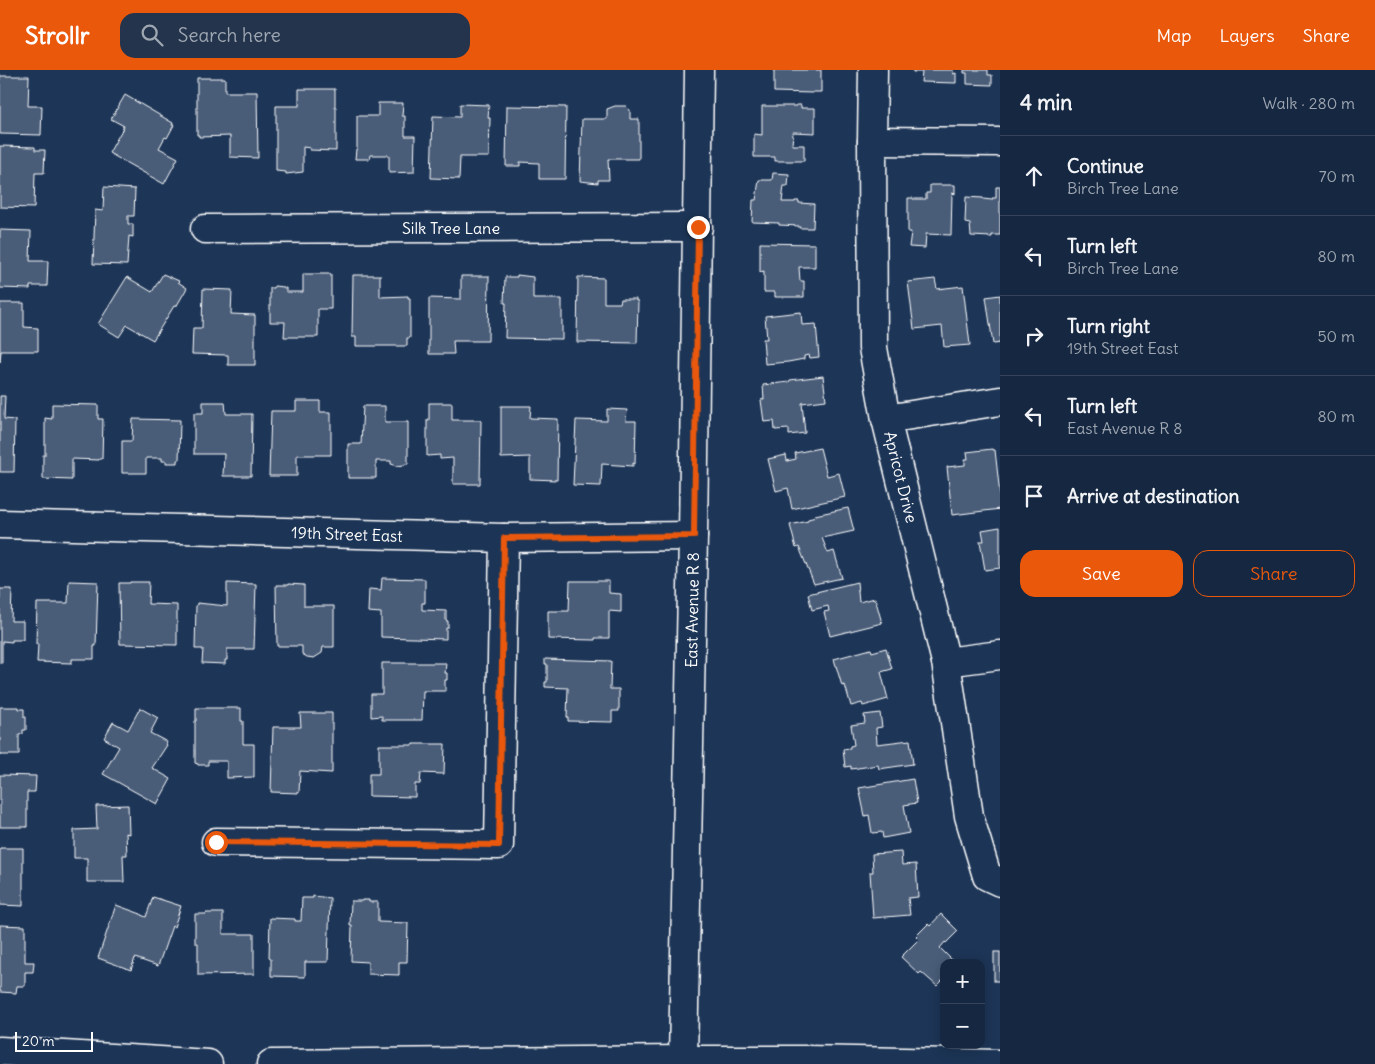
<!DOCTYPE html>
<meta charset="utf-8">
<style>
:root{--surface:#162841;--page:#23344c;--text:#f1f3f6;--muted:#9ea6b1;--line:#35445a;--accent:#ea580c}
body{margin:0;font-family:Delius,sans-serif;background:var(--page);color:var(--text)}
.controls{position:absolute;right:15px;bottom:15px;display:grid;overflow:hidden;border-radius:10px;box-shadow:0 2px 12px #0003}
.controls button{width:45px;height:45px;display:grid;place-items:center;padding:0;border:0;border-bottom:1px solid var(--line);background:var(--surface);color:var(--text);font:25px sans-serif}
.scale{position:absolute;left:15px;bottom:12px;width:78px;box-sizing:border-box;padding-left:5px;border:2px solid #fff;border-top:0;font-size:14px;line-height:18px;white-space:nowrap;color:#fff;-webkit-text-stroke:4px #1d3557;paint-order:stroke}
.stop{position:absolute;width:15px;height:15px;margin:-11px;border:4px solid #ea580c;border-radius:50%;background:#fff}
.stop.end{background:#ea580c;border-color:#fff;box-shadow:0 1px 5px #0008}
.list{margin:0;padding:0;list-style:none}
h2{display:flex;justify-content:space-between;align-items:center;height:65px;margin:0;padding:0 20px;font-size:21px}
h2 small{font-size:16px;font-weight:400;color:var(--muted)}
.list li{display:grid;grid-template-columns:32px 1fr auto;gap:15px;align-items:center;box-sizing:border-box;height:80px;padding:0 20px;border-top:1px solid var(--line)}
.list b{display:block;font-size:19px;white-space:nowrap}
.list p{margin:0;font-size:16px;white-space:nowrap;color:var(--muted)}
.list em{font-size:16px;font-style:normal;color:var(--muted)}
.actions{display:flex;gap:10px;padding:15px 20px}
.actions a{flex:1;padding:11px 0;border:1px solid var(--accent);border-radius:15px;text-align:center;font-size:18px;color:var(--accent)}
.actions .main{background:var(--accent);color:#fff}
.icon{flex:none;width:28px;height:28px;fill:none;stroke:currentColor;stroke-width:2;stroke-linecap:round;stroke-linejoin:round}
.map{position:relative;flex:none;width:1000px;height:994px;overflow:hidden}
header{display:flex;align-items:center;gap:30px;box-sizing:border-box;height:70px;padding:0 25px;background:var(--accent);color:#fff}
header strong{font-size:24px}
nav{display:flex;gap:28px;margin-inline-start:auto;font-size:18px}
.search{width:350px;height:45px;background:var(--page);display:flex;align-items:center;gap:12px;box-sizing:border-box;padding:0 18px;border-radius:15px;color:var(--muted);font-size:19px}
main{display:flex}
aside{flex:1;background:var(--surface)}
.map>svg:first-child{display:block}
.building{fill:#4a5d79;stroke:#fff}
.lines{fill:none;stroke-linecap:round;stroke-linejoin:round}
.minor-casing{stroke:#fff;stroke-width:31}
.minor{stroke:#1d3557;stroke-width:28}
.route{stroke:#ea580c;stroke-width:6}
.labels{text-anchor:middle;stroke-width:4.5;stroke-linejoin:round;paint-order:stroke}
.street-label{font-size:16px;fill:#fff;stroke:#1d3557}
</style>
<header>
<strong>Strollr</strong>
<div class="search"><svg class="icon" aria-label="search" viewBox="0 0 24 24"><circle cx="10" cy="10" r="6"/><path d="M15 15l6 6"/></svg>Search here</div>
<nav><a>Map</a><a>Layers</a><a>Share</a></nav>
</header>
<main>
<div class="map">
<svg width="1000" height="994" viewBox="0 0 1000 994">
<rect width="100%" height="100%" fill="#1d3557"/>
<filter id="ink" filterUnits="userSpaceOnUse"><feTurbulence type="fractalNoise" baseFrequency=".02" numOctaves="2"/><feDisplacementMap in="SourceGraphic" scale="10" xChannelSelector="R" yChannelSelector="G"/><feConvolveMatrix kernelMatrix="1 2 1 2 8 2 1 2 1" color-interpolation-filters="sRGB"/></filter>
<g filter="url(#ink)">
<g class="building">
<polygon points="774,0 821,0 821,22 813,22 813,23 774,22"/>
<polygon points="913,0 953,0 953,4 956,3 956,13 921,12 922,2 913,2"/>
<polygon points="964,0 988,0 988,5 992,5 992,15 967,14 967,3 964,3"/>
<polygon points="0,6 29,6 28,36 42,36 41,65 0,64"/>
<polygon points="197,8 225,8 225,22 257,22 258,88 230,87 230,66 199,67 199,65 197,65"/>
<polygon points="299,19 335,19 335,37 336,37 336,81 310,80 310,78 303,77 303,102 286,104 286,102 276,101 276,36 299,36"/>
<polygon points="125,25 173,53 172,55 174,55 167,68 165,67 159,78 178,88 164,114 109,83 124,56 111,49"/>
<polygon points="378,33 403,33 402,46 405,46 405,66 415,66 414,102 389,103 389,85 371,85 370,89 355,89 356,79 357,79 357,46 378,46"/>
<polygon points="460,34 489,35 488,48 490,48 489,87 460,87 459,109 431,108 433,46 460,47"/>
<polygon points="796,35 801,35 801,38 815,38 815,63 793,62 792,75 804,75 804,91 775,91 775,87 754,87 754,64 762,65 762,36 796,36"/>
<polygon points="507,36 566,37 565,109 539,109 539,93 520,92 520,96 506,96"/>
<polygon points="615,36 626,36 630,40 630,49 639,49 639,89 608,89 609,110 598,110 598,113 580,111 582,49 607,49 607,39"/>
<polygon points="0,76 35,77 35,80 45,80 44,103 35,103 34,138 0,137"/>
<polygon points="773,103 789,104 788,116 784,116 782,132 795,132 795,131 799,131 799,133 814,134 813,158 799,158 799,156 779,155 779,153 752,152 753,130 756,130 759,110 772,110"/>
<polygon points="930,115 955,115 955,124 952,123 951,165 926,164 925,178 909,177 911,162 908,162 908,128 913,128 913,129 926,129 926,123 930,123"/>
<polygon points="104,117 135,119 134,146 128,146 128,154 133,154 133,167 129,166 127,195 93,194 95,140 103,141"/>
<polygon points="996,117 1000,117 1000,165 992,165 992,167 971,166 970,154 965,153 966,127 983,128 983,129 992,130 992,128 996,128"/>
<polygon points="0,160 31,161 30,191 48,191 47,216 30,216 30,219 0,218"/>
<polygon points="760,173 815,174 815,197 799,197 800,211 804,211 804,227 775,227 775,222 764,222 764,201 760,202"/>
<polygon points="163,204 179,211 178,212 187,218 176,237 174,236 153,270 127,255 119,267 98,254 127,207 152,222"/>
<polygon points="303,204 331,204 331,239 318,239 318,267 284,267 285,252 270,252 270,218 274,218 274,216 284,217 284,218 286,218 286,222 303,222"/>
<polygon points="353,205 380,205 380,227 408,226 408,228 410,228 410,268 407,268 407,276 356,276 356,267 352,267"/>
<polygon points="517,205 533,207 533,229 562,229 562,269 505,268 506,233 504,233 505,207 517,207"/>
<polygon points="461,206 489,206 488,271 453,271 454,284 429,284 429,228 461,229"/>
<polygon points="578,207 604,208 604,233 620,233 621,229 636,229 636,231 638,231 637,273 577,272"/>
<polygon points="935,209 937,219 963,216 970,275 944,277 942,256 914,259 908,212"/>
<polygon points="203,219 232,220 231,244 255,245 255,295 228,295 228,285 192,284 193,258 202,258"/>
<polygon points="1000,225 1000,273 993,274 986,227"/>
<polygon points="0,233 24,233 24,257 38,258 38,281 1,281 0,292"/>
<polygon points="801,242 802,255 816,254 819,287 810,288 809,285 804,286 804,289 788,292 765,294 763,269 767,269 765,246"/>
<polygon points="823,306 826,330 802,333 805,363 789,365 789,359 775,360 774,351 764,352 761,330 764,329 763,315 789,312 790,310"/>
<polygon points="0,326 5,326 4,349 15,350 14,402 0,402"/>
<polygon points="296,331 320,331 320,342 331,342 331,385 297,385 297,406 269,406 271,341 296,341"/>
<polygon points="203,332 225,332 226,344 252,344 251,406 223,406 224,384 194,384 194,343 203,343"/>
<polygon points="429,333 452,333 452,350 481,350 480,414 453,414 453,388 440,389 440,385 427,386 427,350 429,350"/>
<polygon points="52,334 98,335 98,349 103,349 102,389 99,389 99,390 72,389 72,410 43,409 43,385 45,385 45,348 52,349"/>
<polygon points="363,336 385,336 385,352 408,352 408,394 405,394 405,395 395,396 395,395 391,394 391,391 376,391 376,408 348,408 348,374 361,374"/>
<polygon points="501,336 531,336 530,348 558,349 557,410 530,409 530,387 501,388"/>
<polygon points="607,339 627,340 626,351 636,351 635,394 633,393 633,396 602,394 601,416 573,415 576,350 607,351"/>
<polygon points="133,349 180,350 179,390 177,390 177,393 166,393 166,391 162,391 162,388 146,388 146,403 122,403 122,371 132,371"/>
<polygon points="820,378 827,406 839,403 845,427 792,439 788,418 776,421 768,389 786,385 787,391 796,389 795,383"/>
<polygon points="992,379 992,380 995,380 1000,425 1000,439 952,445 947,397 965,395 965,389 968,389 967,382"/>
<polygon points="848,438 854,461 822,468 828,483 834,481 842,508 814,514 799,477 796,478 790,455 808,451 808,449 816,447 815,445"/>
<polygon points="1000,457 1000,498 985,500 980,471 984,471 982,460"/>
<polygon points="382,508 425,509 425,533 422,533 422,540 446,541 446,551 448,551 448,558 446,558 446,569 381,567 381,543 368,542 369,519 381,520"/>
<polygon points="69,511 98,512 96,576 94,576 94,589 72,589 72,593 37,592 38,574 36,574 37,533 68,533"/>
<polygon points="570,511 609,511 609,523 621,524 621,542 609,541 609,568 595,568 595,570 548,569 548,541 569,541"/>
<polygon points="130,512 149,512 148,534 177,535 177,575 120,574 119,513 130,513"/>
<polygon points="857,512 859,532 875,528 882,553 830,566 824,542 829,541 828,536 812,540 808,524"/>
<polygon points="227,513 256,514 254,579 227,579 227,590 225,590 225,594 202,593 203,579 195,579 196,535 197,535 197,533 227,536"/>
<polygon points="288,514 304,515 304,536 334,536 334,577 323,577 322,583 314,588 307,587 302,584 302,576 277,576 276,515 288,515"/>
<polygon points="0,519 12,519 11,551 23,551 23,570 12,570 12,572 2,571 2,593 0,593"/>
<polygon points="886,578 892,599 881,602 888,629 863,636 862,633 851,636 845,615 842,616 834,589 871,579 872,582"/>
<polygon points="545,589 611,591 610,619 619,619 619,641 612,641 612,652 568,651 568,647 567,647 568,618 545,617 545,612 547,612 547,594 545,594"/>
<polygon points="382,593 446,593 445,603 447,603 447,610 445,610 445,621 423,621 422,650 382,650 382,646 371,647 371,624 382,624"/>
<polygon points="0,637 19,637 19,639 24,639 24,647 26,647 26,660 23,660 23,664 19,665 19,685 0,685"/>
<polygon points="140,638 158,648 150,663 167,672 166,674 167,675 152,698 171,709 157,734 103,704 119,677 104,668 113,652 128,660"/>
<polygon points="196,638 241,638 241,651 243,651 243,674 254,674 254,707 227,708 227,691 208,691 208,695 198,695 198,694 195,693 195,651 196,651"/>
<polygon points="300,643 332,643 332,703 300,701 299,723 271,722 273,657 301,657"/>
<polygon points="880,643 882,657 876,658 877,674 910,670 913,694 879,699 878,695 851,699 851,696 845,697 843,679 850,678 850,676 854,675 851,655 865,653 864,645"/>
<polygon points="413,674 445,674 444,704 421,703 420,714 415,714 415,727 369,726 369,704 379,704 379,675 413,675"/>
<polygon points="0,705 36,706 35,722 27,722 27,757 0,757"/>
<polygon points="913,709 917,733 904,735 909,763 883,768 882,762 872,763 869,745 865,746 859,718"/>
<polygon points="128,735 129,764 126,763 127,785 123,785 124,812 87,812 87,788 74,788 74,760 97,759 96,736"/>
<polygon points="0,778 23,778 23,836 0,835"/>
<polygon points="901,782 902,795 916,794 918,827 908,828 910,845 873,848 870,802 873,802 872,784"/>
<polygon points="313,826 330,828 328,892 305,892 305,907 271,906 271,889 269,888 270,848 295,849 295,851 301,851 302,828 313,828"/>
<polygon points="153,827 181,836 174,857 172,856 158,896 135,888 131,900 98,888 116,835 141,844 141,845 146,847"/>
<polygon points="362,830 369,830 369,832 378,832 378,852 408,853 407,892 399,892 399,905 368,904 368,892 351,891 352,856 350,856 351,831 362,831"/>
<polygon points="206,843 223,843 223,864 254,864 254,904 198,905 198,873 195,873 195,844 206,844"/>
<polygon points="941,844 958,861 946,873 945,872 940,878 955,893 944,893 944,909 937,916 921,902 919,904 901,887 919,869 916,866 928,854 930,856"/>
<polygon points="0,855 25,856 25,892 34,892 33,902 25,902 25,916 17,916 16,923 0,922"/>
<rect x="994" y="882" width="6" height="29"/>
</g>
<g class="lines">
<g class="minor-casing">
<g id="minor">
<polyline points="873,0 872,71 873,278 886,349 946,592 969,746 987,806 1000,812"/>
<polyline points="872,71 1000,72"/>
<polyline points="205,159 698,157"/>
<polyline points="886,349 1000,331"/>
<polyline points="0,454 504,468 693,466"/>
<polyline points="946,592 1000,585"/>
<polyline points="216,772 499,775 504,468"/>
<polyline points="0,981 208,994"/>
<polyline points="683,990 693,466 699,0"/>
<polyline points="271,994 683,990 807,990 1000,994"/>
</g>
</g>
<use href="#minor" class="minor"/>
</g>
</g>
<g class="lines" filter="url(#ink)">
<polyline class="route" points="216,772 499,775 504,468 694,466 698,157"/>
</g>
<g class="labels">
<g class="street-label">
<text x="451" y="164">Silk Tree Lane</text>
<text transform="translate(901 407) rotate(76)" y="6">Apricot Drive</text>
<text transform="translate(347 464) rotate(2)" y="6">19th Street East</text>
<text transform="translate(692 540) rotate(-89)" y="6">East Avenue R 8</text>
</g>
</g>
</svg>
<div class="controls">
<button>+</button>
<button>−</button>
</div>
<div class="scale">20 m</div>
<div class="stop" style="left:216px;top:772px"></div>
<div class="stop end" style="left:698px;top:157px"></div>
</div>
<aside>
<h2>4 min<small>Walk · 280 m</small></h2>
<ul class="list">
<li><svg class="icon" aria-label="ahead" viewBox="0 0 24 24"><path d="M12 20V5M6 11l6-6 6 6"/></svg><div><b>Continue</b><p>Birch Tree Lane</p></div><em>70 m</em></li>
<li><svg class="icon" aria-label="left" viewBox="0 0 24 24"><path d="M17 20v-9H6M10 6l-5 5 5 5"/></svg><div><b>Turn left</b><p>Birch Tree Lane</p></div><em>80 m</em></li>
<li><svg class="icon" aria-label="right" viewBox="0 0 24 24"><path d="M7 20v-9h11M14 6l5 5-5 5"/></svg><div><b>Turn right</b><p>19th Street East</p></div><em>50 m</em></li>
<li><svg class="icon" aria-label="left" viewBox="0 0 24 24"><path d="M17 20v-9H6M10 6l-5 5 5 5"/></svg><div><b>Turn left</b><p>East Avenue R 8</p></div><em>80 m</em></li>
<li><svg class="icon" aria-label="arrive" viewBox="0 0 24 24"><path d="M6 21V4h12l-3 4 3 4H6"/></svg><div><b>Arrive at destination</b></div></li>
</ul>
<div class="actions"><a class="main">Save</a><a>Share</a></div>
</aside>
</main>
